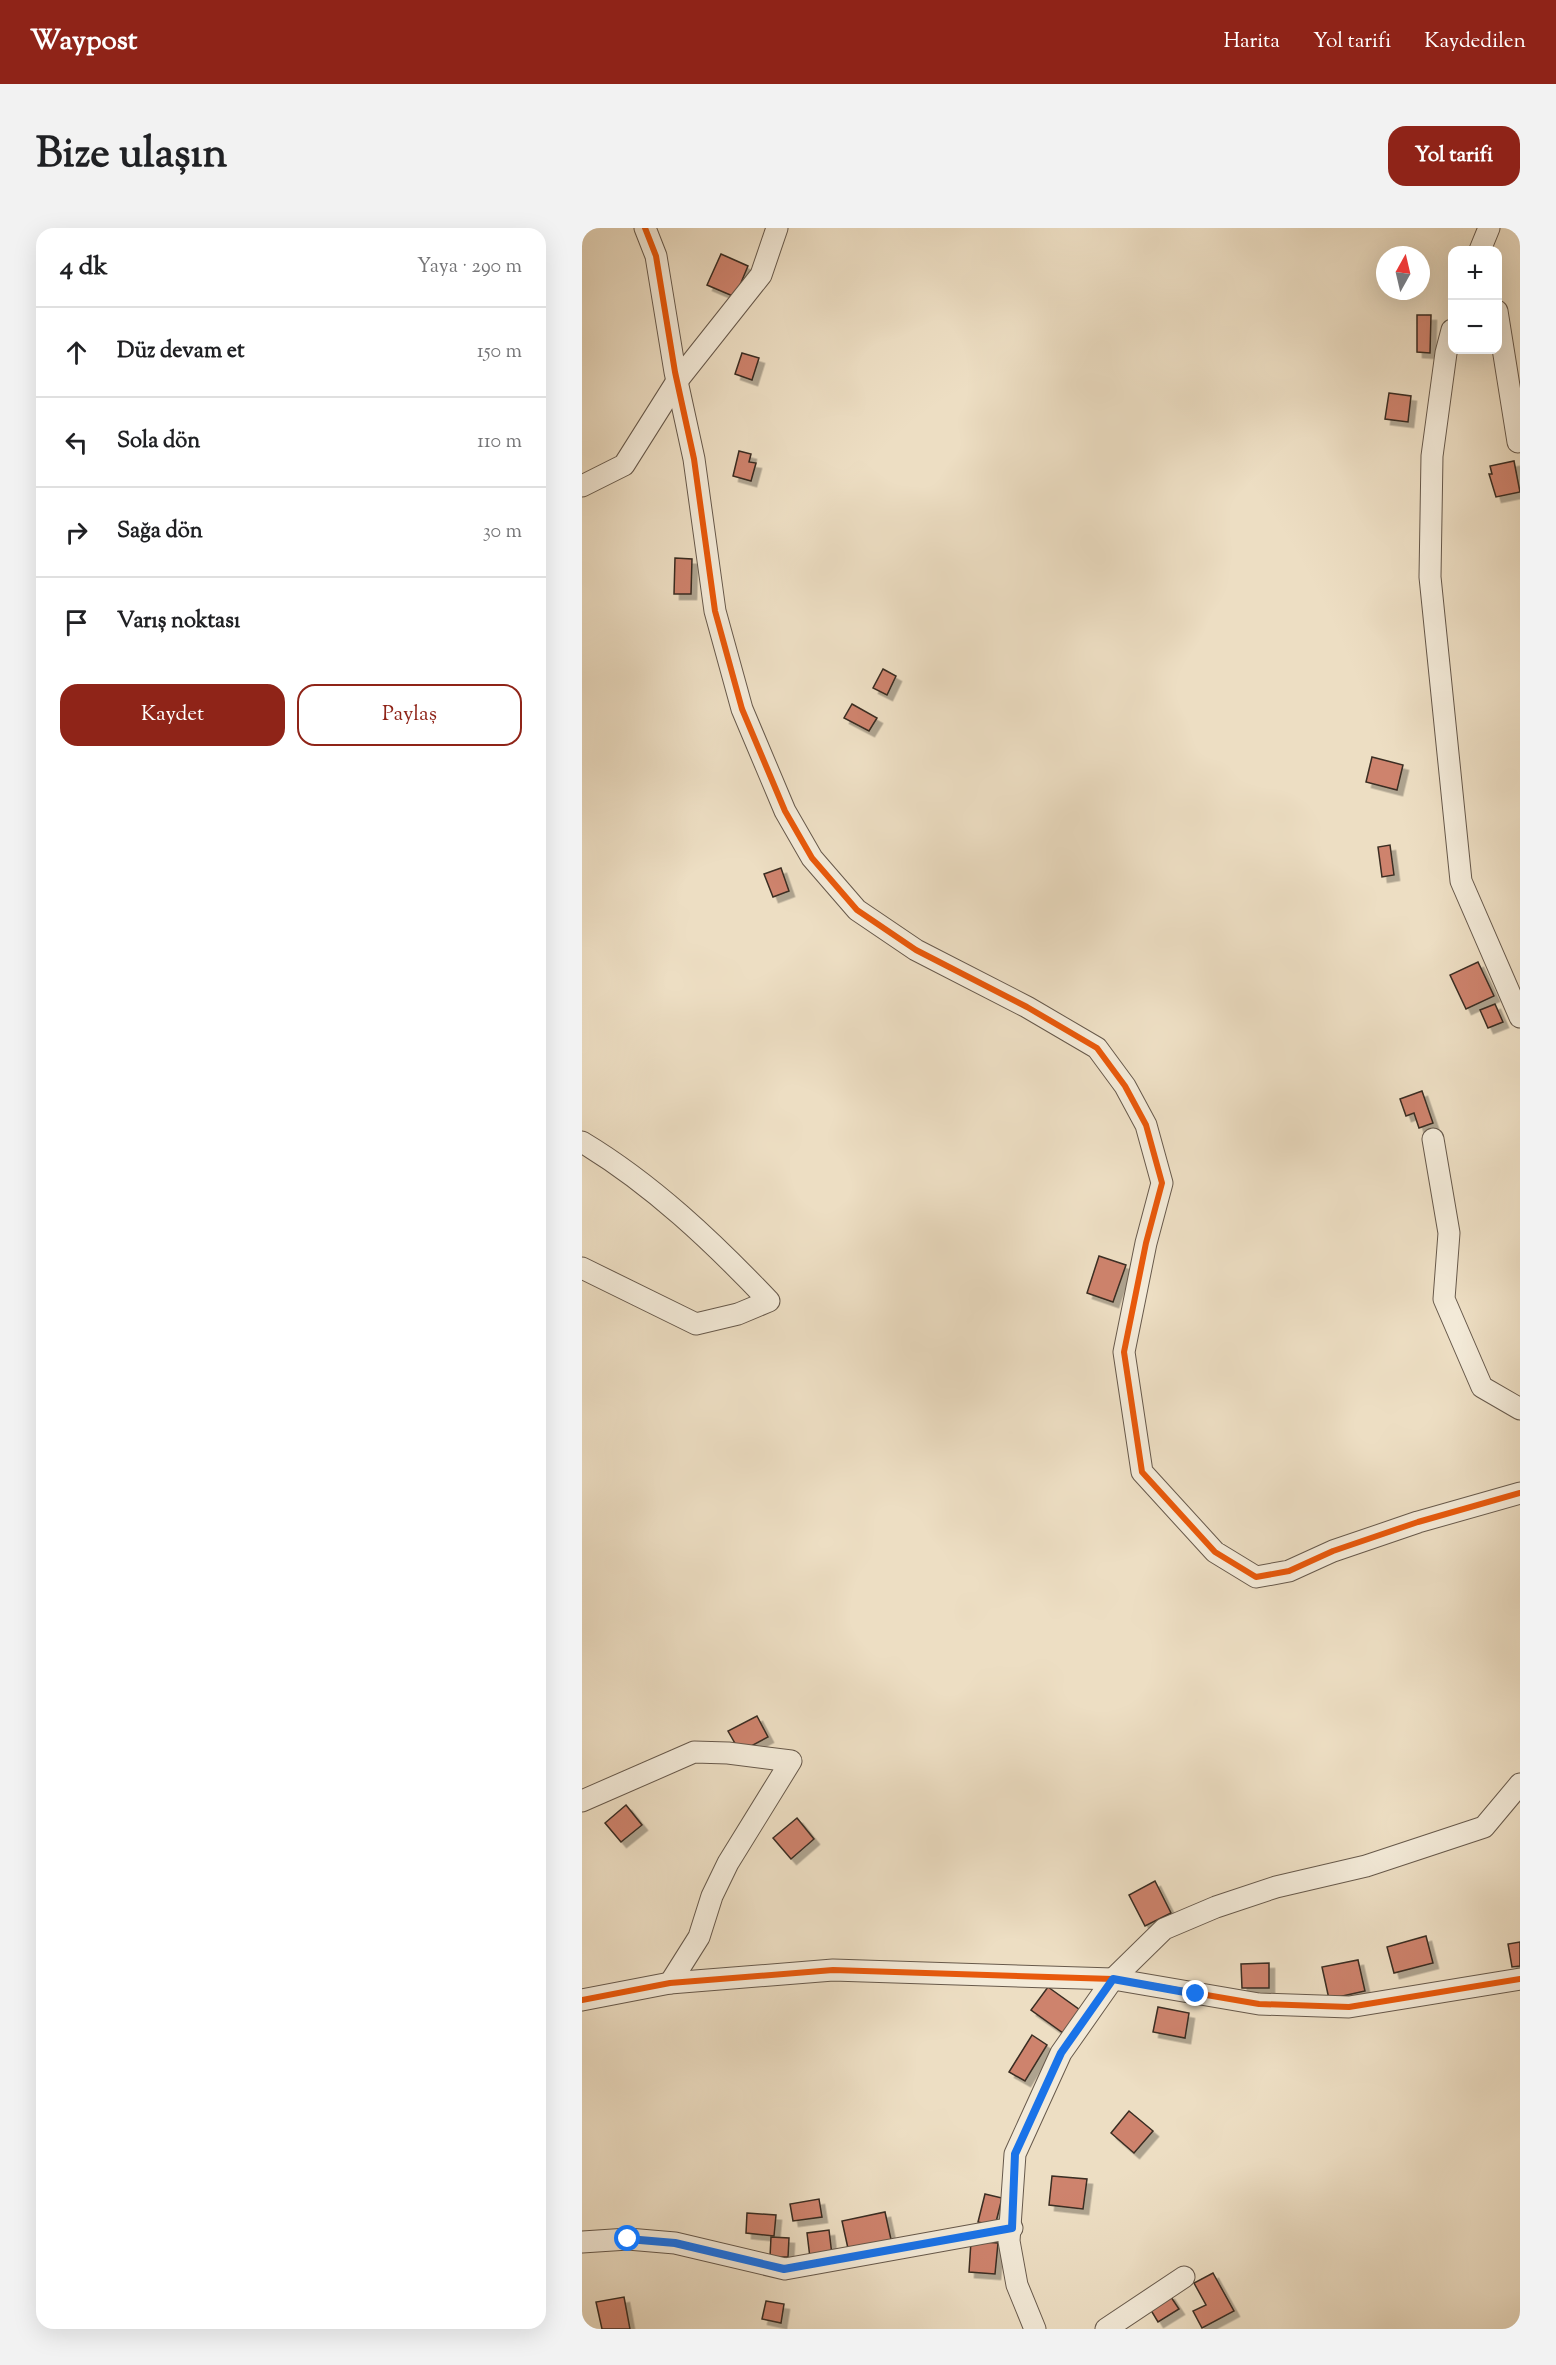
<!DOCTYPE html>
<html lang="tr">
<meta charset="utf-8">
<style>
:root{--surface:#fff;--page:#f2f2f2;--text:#202124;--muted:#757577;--line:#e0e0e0;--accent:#8f2418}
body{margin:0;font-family:"Sorts Mill Goudy",serif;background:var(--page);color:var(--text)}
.controls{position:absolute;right:18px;top:18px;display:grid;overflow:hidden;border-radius:12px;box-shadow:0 6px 24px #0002}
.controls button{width:54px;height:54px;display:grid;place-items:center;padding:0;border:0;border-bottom:2px solid var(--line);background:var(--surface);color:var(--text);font:30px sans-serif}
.compass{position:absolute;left:794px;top:18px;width:54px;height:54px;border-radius:50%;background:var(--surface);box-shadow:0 6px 24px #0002;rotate:8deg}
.stop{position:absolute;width:18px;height:18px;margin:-14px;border:4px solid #1a73e8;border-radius:50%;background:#fff}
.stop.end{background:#1a73e8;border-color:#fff;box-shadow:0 2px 6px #0008}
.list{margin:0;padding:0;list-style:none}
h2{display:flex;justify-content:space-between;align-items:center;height:78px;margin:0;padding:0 24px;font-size:26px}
h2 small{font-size:20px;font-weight:400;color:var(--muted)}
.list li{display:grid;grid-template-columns:39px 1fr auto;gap:18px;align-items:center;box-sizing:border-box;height:90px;padding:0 24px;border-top:2px solid var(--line)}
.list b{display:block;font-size:22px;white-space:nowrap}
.list em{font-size:20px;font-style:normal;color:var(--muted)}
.actions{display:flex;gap:12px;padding:18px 24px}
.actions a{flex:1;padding:14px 0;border:2px solid var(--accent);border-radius:18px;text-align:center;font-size:21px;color:var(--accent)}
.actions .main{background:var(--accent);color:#fff}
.icon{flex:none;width:33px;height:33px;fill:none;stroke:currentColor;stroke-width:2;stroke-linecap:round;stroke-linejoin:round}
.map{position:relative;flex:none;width:938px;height:2101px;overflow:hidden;border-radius:18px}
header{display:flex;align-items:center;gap:36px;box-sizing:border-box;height:84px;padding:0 30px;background:var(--accent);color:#fff}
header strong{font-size:28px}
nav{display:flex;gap:33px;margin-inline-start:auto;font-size:21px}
.intro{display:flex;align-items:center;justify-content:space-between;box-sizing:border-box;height:144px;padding:0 36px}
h1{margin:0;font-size:42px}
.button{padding:15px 27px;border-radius:18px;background:var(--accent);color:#fff;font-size:21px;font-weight:700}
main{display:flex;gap:36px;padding:0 36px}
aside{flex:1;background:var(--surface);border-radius:18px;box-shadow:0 6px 24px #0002}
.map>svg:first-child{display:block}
.building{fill:#ce836d;stroke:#3a2d23;stroke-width:1.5;filter:url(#shadow)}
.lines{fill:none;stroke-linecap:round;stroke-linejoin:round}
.minor-casing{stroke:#67594b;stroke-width:23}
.minor{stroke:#f3ead8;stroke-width:21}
.cycleway-casing{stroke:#f3ead8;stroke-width:10}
.cycleway{stroke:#e8590c;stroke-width:6}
.route{stroke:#1a73e8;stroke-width:8}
</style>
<header>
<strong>Waypost</strong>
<nav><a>Harita</a><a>Yol tarifi</a><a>Kaydedilen</a></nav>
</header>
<div class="intro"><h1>Bize ulaşın</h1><a class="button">Yol tarifi</a></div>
<main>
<aside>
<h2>4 dk<small>Yaya · 290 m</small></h2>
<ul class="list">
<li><svg class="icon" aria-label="ahead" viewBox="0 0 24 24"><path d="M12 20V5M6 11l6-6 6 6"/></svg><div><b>Düz devam et</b></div><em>150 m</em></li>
<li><svg class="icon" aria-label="left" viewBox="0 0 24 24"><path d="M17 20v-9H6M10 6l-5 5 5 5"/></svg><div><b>Sola dön</b></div><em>110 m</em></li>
<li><svg class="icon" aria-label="right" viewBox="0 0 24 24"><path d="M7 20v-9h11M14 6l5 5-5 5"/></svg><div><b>Sağa dön</b></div><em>30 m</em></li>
<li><svg class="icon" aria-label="arrive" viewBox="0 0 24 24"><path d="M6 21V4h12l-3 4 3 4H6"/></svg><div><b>Varış noktası</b></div></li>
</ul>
<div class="actions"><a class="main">Kaydet</a><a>Paylaş</a></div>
</aside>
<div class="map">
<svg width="938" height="2101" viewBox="0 0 938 2101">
<defs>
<filter id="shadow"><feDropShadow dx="5.5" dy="5.5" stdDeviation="0" flood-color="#0004"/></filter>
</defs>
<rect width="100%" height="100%" fill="#eddec3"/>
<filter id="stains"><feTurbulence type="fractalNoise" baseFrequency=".00333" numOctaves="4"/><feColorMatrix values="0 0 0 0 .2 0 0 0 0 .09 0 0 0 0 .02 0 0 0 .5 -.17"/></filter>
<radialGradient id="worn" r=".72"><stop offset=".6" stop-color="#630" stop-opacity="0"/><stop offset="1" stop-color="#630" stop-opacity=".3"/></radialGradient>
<g class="building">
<polygon points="139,26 166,38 153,69 125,57"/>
<polygon points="835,87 849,87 848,125 835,124"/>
<polygon points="160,125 177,130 170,152 153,146"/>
<polygon points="807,165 829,168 826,194 803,191"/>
<polygon points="157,223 169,226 167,234 174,235 169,253 151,248"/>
<polygon points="932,233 938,264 914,269 907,246 910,246 908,238"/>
<polygon points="93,330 110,331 109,366 92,366"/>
<polygon points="301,441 314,448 305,467 291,460"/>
<polygon points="270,476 295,490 287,503 262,490"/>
<polygon points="790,529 821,537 815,562 784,554"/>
<polygon points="808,617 812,647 800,649 796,619"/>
<polygon points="199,640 207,663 191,669 182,646"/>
<polygon points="896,734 912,768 884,781 868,747"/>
<polygon points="913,776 921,794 906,800 898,782"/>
<polygon points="840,863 851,895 837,900 832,885 824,888 818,871"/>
<polygon points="517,1028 544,1037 531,1074 505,1065"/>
<polygon points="175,1488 186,1509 158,1524 146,1503"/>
<polygon points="44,1577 60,1597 39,1614 23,1595"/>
<polygon points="215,1590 232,1611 209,1631 191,1610"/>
<polygon points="573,1653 589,1685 563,1698 547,1667"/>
<polygon points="844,1708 851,1735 812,1745 805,1719"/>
<polygon points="938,1714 938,1738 930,1739 926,1716"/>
<polygon points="776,1732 783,1763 747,1771 740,1739"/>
<polygon points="687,1735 687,1760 660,1760 659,1736"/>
<polygon points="466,1759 498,1782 481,1805 449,1782"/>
<polygon points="576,1779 607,1785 603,1810 571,1804"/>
<polygon points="450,1807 465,1817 443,1853 427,1844"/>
<polygon points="547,1883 571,1903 552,1925 529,1905"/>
<polygon points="470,1948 505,1951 501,1981 467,1977"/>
<polygon points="403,1966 420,1970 413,1998 396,1994"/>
<polygon points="237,1971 240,1989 211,1993 208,1976"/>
<polygon points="303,1984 310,2016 267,2025 260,1993"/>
<polygon points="165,1985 194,1987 192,2008 164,2005"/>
<polygon points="247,2002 250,2027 228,2030 225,2005"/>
<polygon points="189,2009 207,2010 206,2029 188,2029"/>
<polygon points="389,2013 416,2015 413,2046 387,2044"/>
<polygon points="631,2045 652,2083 620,2100 611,2083 624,2077 612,2055"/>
<polygon points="587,2066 597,2081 576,2094 567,2079"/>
<polygon points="42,2069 48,2101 20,2101 14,2074"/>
<polygon points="184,2073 202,2076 199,2095 180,2091"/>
</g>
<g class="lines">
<g class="minor-casing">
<g id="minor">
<polyline points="63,0 74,28 93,144 112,231 133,383 160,481 203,583 230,630 275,682 334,722 445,779 515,820 543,858 564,897 580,955 564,1015 542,1124 560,1244 633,1324 674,1349 707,1343 751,1323 836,1294 938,1265"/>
<polyline points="898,22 907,0"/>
<polyline points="915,83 936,214"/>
<polyline points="870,102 864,125 850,228 848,349 879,653 938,789"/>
<polyline points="0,258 42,237 95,153 179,47 195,0"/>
<polyline points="851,911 867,1005 862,1071 900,1159 938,1181"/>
<path d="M0 914C70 956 131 1014 187 1073L156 1086 114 1096 0 1040"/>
<polyline points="0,1573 112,1524 146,1525 209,1533 146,1635 130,1668 117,1709 88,1755"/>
<polyline points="0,1772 88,1755 251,1742 531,1751 677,1776 767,1779 938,1751"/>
<polyline points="0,2014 46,2011 93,2015 203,2041 430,2000"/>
<polyline points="453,2101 435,2057 427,2013 433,1926 479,1825 531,1751 582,1701 634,1679 694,1659 784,1638 902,1599 938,1556"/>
<polyline points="524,2101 602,2049"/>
</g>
</g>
<use href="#minor" class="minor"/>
<g class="cycleway-casing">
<g id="cycleway">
<polyline points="63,0 74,28 93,144 112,231 133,383 160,481 203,583 230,630 275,682 334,722 445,779 515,820 543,858 564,897 580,955 564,1015 542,1124 560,1244 633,1324 674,1349 707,1343 751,1323 836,1294 938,1265"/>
<polyline points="0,1772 88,1755 251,1742 531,1751 677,1776 767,1779 938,1751"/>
</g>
</g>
<use href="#cycleway" class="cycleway"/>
</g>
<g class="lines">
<polyline class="route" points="46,2011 93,2015 202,2041 430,2000 433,1926 479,1825 531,1751 614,1766"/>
</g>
<rect width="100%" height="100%" filter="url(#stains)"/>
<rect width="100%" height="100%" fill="url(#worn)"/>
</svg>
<div class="controls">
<button>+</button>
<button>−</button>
</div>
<svg class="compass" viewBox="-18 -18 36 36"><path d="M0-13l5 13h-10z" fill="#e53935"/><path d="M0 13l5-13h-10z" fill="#757577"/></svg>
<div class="stop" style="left:46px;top:2011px"></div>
<div class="stop end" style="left:614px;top:1766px"></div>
</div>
</main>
